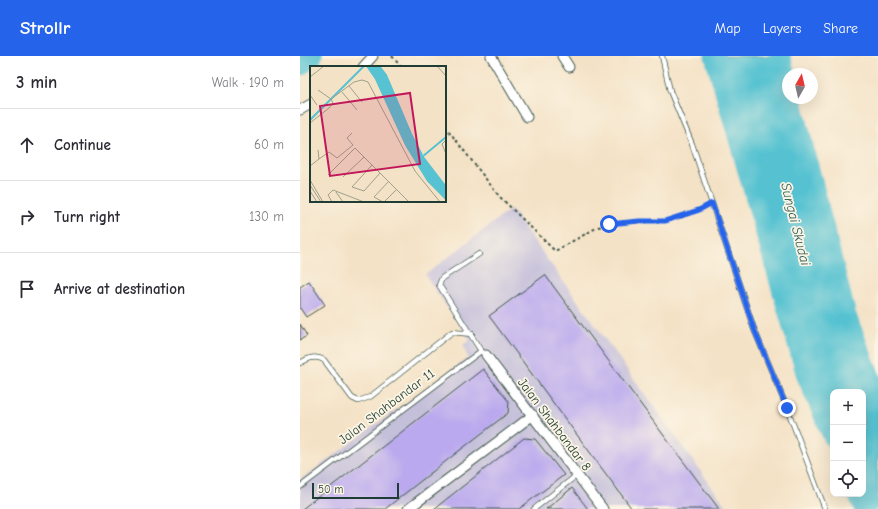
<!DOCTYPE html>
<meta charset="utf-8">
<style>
:root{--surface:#fff;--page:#f2f2f3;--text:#2b2b33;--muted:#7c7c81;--line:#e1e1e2;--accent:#2563eb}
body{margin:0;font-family:"Comic Neue",sans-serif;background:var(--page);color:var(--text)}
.controls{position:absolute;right:12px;bottom:12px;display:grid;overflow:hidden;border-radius:8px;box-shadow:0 4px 16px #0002}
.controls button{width:36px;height:36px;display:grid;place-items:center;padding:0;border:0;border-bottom:1px solid var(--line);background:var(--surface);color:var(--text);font:20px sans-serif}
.compass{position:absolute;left:482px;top:12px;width:36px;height:36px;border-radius:50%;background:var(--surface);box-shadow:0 4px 16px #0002;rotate:8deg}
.scale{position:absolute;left:12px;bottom:10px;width:87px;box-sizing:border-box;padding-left:4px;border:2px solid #1f3d34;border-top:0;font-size:11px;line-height:14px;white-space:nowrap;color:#1f3d34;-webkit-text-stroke:3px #fcf5e5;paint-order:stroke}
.stop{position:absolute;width:12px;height:12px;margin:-9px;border:3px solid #2563eb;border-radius:50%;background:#fff}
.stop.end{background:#2563eb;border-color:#fff;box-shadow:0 1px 4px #0008}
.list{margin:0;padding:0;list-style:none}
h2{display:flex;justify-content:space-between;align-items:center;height:52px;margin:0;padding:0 16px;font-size:17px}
h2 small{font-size:13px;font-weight:400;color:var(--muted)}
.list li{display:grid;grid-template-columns:26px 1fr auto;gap:12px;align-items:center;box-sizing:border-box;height:72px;padding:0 16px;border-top:1px solid var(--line)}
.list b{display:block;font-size:15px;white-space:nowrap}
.list em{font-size:13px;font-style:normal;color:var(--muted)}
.icon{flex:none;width:22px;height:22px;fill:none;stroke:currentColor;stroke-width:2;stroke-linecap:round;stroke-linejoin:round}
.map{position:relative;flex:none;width:578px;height:453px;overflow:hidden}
header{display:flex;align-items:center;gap:24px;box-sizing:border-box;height:56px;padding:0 20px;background:var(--accent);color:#fff}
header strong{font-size:19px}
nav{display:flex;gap:22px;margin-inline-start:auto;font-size:14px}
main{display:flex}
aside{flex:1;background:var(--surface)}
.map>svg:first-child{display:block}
.industrial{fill:#c5c0da}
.water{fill:#57c2d1;stroke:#3b8082}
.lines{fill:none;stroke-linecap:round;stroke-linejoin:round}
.river{stroke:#57c2d1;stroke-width:21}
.building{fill:#baa9ee}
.lane-casing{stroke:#3f564a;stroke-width:6}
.street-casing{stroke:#3f564a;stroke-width:11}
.path{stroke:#3f564a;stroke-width:2;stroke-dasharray:3 3;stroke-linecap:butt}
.lane{stroke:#fff;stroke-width:4.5}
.street{stroke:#fff;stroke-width:9}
.route{stroke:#2563eb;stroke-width:5}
.labels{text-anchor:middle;stroke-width:3.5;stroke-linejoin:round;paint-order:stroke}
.street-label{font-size:13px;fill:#1f3d34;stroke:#fcf5e5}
.water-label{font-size:14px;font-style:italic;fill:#2d5e5b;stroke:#fcf5e5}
.inset-river{fill:none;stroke:#57c2d1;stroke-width:2}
.inset-road{fill:none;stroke:#9fa08c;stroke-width:1}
.view{fill:#c2185b;fill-opacity:0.15;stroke:#c2185b;stroke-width:2}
.inset-edge{fill:none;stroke:#1f3d34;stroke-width:2}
</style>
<header>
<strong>Strollr</strong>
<nav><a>Map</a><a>Layers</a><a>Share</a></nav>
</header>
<main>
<aside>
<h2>3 min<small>Walk · 190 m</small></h2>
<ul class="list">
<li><svg class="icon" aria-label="ahead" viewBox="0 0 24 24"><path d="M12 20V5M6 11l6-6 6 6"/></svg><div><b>Continue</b></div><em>60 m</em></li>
<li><svg class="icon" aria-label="right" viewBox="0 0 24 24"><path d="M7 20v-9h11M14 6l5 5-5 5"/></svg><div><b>Turn right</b></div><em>130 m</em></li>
<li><svg class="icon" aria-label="arrive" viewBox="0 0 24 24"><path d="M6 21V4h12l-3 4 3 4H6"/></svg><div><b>Arrive at destination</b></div></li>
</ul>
</aside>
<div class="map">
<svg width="578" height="453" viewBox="0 0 578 453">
<rect width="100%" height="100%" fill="#fcf5e5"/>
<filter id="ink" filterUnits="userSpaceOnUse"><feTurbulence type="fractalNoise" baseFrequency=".025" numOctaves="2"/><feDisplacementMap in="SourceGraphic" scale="8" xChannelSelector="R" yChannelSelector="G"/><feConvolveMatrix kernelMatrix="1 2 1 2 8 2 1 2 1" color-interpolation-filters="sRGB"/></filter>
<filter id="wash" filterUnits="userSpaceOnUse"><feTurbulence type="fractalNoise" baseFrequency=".012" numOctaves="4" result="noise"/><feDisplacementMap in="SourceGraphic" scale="16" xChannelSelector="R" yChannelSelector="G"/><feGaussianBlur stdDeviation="0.9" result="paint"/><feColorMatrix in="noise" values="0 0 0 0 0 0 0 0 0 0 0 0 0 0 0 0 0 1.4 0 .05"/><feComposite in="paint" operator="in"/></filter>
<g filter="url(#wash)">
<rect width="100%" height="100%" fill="#f4e2c6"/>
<polygon class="industrial" points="211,153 428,453 0,453 0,424 168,302 163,289 170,284 125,219"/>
<polygon class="water" points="415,0 480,0 488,31 488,42 491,42 546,260 578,342 578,453 565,453 558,438 563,438 563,336 533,336 533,380 507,320"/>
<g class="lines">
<g class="river">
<polyline points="415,0 507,320 533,380"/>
<polyline points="480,0 488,31"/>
<polyline points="0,9 12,0"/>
<polyline points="491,42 546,260 578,342"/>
<polyline points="558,438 565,453"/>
</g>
</g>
<g id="blocks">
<g class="building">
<polygon points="245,219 359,373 419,453 332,453 303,414 189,260"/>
<polygon points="9,225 25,249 6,261 0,252 0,231"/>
<polygon points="0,268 7,280 0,284"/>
<polygon points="183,313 209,346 208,357 155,398 85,453 2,453"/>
<polygon points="224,382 235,383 264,419 219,453 134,453"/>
<polygon points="272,432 288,453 246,453 256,445"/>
</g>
</g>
</g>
<g filter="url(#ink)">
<use href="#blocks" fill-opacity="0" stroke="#3f564a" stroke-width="1"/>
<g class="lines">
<g class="lane-casing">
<g id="lane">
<polyline points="362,0 370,35 392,88 454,273 487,352 525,453"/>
<polyline points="179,198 142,222 139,229 181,295"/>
<path d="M0 307C9 302 15 299 24 304L52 342 58 345 70 341 152 276 172 278"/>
<polyline points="0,431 181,295 186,299"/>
<polyline points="234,453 277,419"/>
</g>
</g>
<g class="street-casing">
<g id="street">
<polyline points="191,0 227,61"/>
<polyline points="262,0 269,11"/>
<polyline points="63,11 73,0"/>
<polyline points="0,54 11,48"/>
<polyline points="186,299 303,453"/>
<polyline points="108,453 233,359"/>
</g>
</g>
<g class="path">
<polyline points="92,0 101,11"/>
<polyline points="145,70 199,140 255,195 298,171 324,166 365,165 384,160 404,151"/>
</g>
<use href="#lane" class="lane"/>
<use href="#street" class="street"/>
</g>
</g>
<g class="lines" filter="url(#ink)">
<polyline class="route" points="309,168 339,165 365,165 399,154 412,147 454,273 487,352"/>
</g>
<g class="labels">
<g class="street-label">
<text transform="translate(86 350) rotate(-37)" y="5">Jalan Shahbandar 11</text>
<text transform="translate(255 368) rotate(53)" y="5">Jalan Shahbandar 8</text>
</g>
<g class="water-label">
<text transform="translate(496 168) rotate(76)" y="5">Sungai Skudai</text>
</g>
</g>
<g transform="translate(10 10)">
<rect width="136" height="136" fill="#f4e2c6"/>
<path d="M57 0H69L76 9 101 68 113 91 136 121V133L118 115 96 79 66 13Z" fill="#57c2d1"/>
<path class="inset-river" d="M57 0 66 13 96 79 118 115 136 133M69 0 76 9 101 68 112 89M0 54 54 0M112 91 136 71M113 91 136 121"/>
<path class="inset-road" d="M127 0 136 10M0 11 14 0M39 20 52 36M8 24 21 33 44 16 52 14 58 16 105 105 130 136M32 26 47 44M0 29 7 39M0 57 19 42 23 37 21 33M42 67 37 72 43 79M136 74 132 78 136 88M9 93 19 86 27 92 43 79M62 99 42 121 54 125 70 107M0 100 9 93 8 84M18 109 45 82 99 136M33 111 54 91M0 114 13 136M0 119 11 136M0 125 7 136M26 126 33 136M22 136 18 129 23 124 54 136M73 136 64 131 79 115M74 136 87 123"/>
<path class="view" d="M100 27 110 98 20 110 10 40Z"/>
<rect width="136" height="136" class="inset-edge"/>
</g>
</svg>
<div class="controls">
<button>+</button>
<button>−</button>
<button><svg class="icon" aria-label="locate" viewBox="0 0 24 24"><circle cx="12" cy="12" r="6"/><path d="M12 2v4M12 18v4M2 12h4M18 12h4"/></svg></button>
</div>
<svg class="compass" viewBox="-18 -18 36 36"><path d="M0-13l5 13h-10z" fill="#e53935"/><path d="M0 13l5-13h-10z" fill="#7c7c81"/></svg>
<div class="scale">50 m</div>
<div class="stop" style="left:309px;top:168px"></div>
<div class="stop end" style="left:487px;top:352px"></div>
</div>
</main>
